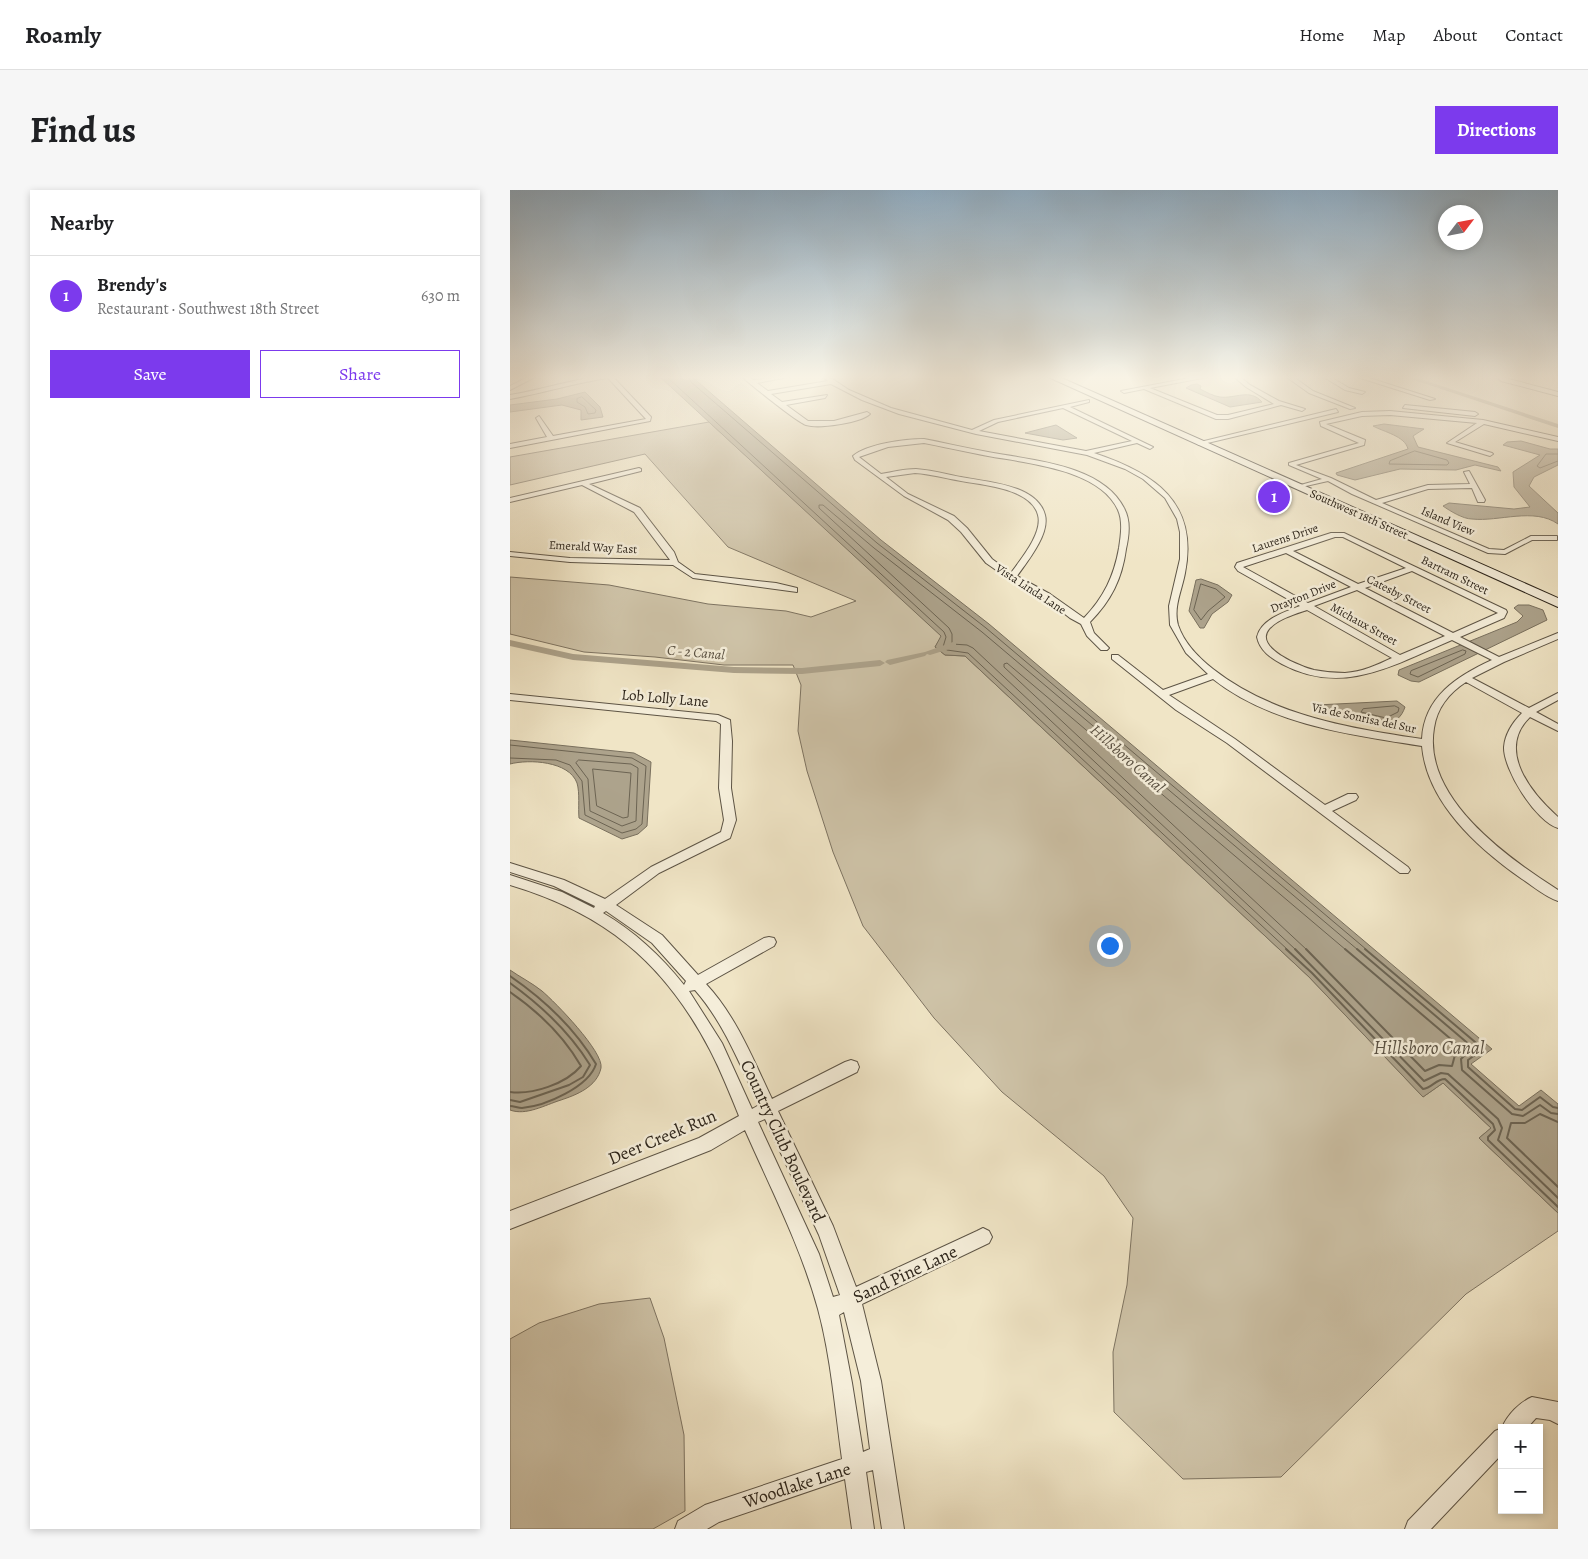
<!DOCTYPE html>
<meta charset="utf-8">
<style>
:root{--surface:#fff;--page:#f6f6f6;--text:#202124;--muted:#757577;--line:#e0e0e0;--accent:#7c3aed}
body{margin:0;font-family:Alegreya,serif;background:var(--page);color:var(--text)}
.controls{position:absolute;right:15px;bottom:15px;display:grid;overflow:hidden;border-radius:0px;box-shadow:0 2px 8px #0003}
.controls button{width:45px;height:45px;display:grid;place-items:center;padding:0;border:0;border-bottom:1px solid var(--line);background:var(--surface);color:var(--text);font:25px sans-serif}
.compass{position:absolute;left:928px;top:15px;width:45px;height:45px;border-radius:50%;background:var(--surface);box-shadow:0 2px 8px #0003;rotate:58deg}
.you{position:absolute;left:599px;top:755px;width:18px;height:18px;margin:-12px;border:4px solid #fff;border-radius:50%;background:#1a73e8;box-shadow:0 0 0 8px #1a73e833}
.badge{display:grid;place-items:center;width:32px;height:32px;border-radius:50%;background:var(--accent);color:#fff;font-size:16px;font-weight:700}
.pin{position:absolute;translate:-50% -50%;border:2px solid #fff;box-shadow:0 1px 5px #0006}
.list{margin:0;padding:0;list-style:none}
h2{display:flex;justify-content:space-between;align-items:center;height:65px;margin:0;padding:0 20px;font-size:21px}
h2 small{font-size:16px;font-weight:400;color:var(--muted)}
.list li{display:grid;grid-template-columns:32px 1fr auto;gap:15px;align-items:center;box-sizing:border-box;height:80px;padding:0 20px;border-top:1px solid var(--line)}
.list b{display:block;font-size:19px;white-space:nowrap}
.list p{margin:0;font-size:16px;white-space:nowrap;color:var(--muted)}
.list em{font-size:16px;font-style:normal;color:var(--muted)}
.actions{display:flex;gap:10px;padding:15px 20px}
.actions a{flex:1;padding:11px 0;border:1px solid var(--accent);border-radius:0px;text-align:center;font-size:18px;color:var(--accent)}
.actions .main{background:var(--accent);color:#fff}
.map{position:relative;flex:none;width:1048px;height:1339px;overflow:hidden;border-radius:0px}
header{display:flex;align-items:center;gap:30px;box-sizing:border-box;height:70px;padding:0 25px;background:var(--surface);border-bottom:1px solid var(--line)}
header strong{font-size:24px}
nav{display:flex;gap:28px;margin-inline-start:auto;font-size:18px}
.intro{display:flex;align-items:center;justify-content:space-between;box-sizing:border-box;height:120px;padding:0 30px}
h1{margin:0;font-size:35px}
.button{padding:12px 22px;border-radius:0px;background:var(--accent);color:#fff;font-size:18px;font-weight:700}
main{display:flex;gap:30px;padding:0 30px}
aside{flex:1;background:var(--surface);border-radius:0px;box-shadow:0 2px 8px #0003}
.map>svg:first-child{display:block}
.green{fill:#cfc4a9;stroke:#7e7462}
.water{fill:#ada38c;stroke:#79705e}
.lines{fill:none;stroke-linecap:round;stroke-linejoin:round}
.shore-far1{stroke:#6c6453;stroke-width:1}
.shore{stroke:#6c6453;stroke-width:2}
.canal{fill:#ada38c;fill-rule:evenodd}
.minor-casing{stroke:#5d5445;stroke-width:2}
.secondary-casing{stroke:#2c241a;stroke-width:2}
.minor{fill:#f5eeda;fill-rule:evenodd}
.secondary{fill:#f5eeda;fill-rule:evenodd}
.labels{text-anchor:middle;stroke-width:5;stroke-linejoin:round;paint-order:stroke}
.far-street-label{font-size:12px;fill:#2c241a;stroke:#f5eeda}
.far-water-label{font-size:14px;font-style:italic;fill:#595042;stroke:#f5eeda}
.street-label{font-size:15px;fill:#2c241a;stroke:#f5eeda}
.water-label{font-size:16px;font-style:italic;fill:#595042;stroke:#f5eeda}
.near-street-label{font-size:18px;fill:#2c241a;stroke:#f5eeda}
.near-water-label{font-size:19px;font-style:italic;fill:#595042;stroke:#f5eeda}
</style>
<header>
<strong>Roamly</strong>
<nav><a>Home</a><a>Map</a><a>About</a><a>Contact</a></nav>
</header>
<div class="intro"><h1>Find us</h1><a class="button">Directions</a></div>
<main>
<aside>
<h2>Nearby<small></small></h2>
<ul class="list">
<li><span class="badge">1</span><div><b>Brendy's</b><p>Restaurant · Southwest 18th Street</p></div><em>630 m</em></li>
</ul>
<div class="actions"><a class="main">Save</a><a>Share</a></div>
</aside>
<div class="map">
<svg width="1048" height="1339" viewBox="0 0 1048 1339">
<rect width="100%" height="100%" fill="#f0e5c6"/>
<filter id="stains"><feTurbulence type="fractalNoise" baseFrequency=".004" numOctaves="4"/><feColorMatrix values="0 0 0 0 .2 0 0 0 0 .09 0 0 0 0 .02 0 0 0 .5 -.17"/></filter>
<radialGradient id="worn" r=".72"><stop offset=".6" stop-color="#630" stop-opacity="0"/><stop offset="1" stop-color="#630" stop-opacity=".3"/></radialGradient>
<g class="green">
<polygon points="199,232 432,446 425,457 435,465 455,466 799,787 913,907 933,893 981,938 969,948 1048,1023 1048,1041 956,1104 771,1287 673,1289 604,1222 603,1162 617,1095 623,1028 594,986 492,902 424,828 353,736 323,662 297,581 288,541 291,495 283,475 214,475 145,467 74,462 0,444 0,387 99,395 198,414 276,421 301,427 346,411 218,357 135,264 0,295 0,267"/>
<polygon points="140,1108 154,1148 174,1245 175,1321 143,1339 0,1339 0,1149 29,1133 89,1114"/>
</g>
<g class="water">
<polygon points="149,186 181,186 371,350 479,434 982,859 961,874 1009,916 1031,900 1048,914 1048,1023 969,948 981,938 933,893 913,907 799,787 455,466 435,465 425,457 431,446"/>
<path d="M687 194 691 196 690 199C696 202 703 206 710 207 725 209 740 198 752 212L720 217 676 198 681 195Z"/>
<polygon points="75,202 90,217 93,227 71,230 71,220 52,215 0,222 0,215 47,209"/>
<path d="M874 234 914 239 903 246 908 257 988 277 991 281 965 275 946 280 890 279 845 290 827 285 826 283 898 259C895 246 874 242 863 236Z"/>
<polygon points="546,235 567,248 553,250 515,243"/>
<path d="M1011 251 1040 259H1048V275L1024 287 1019 296 1048 323V334C1024 317 989 332 962 329 953 329 940 321 933 316L939 313 1004 319 1020 317 1004 297 1003 282 1030 265 993 255 997 252Z"/>
<polygon points="691,389 708,395 722,405 718,412 702,424 694,438 690,438 679,421 686,390"/>
<polygon points="1008,415 1019,415 1033,420 1037,430 909,492 901,491 888,485 889,480 1007,432 1013,426 1004,418"/>
<path d="M887 511 895 517C892 526 886 533 875 533 866 534 811 521 806 515Z"/>
<path d="M0 550 124 563 141 572 137 636 128 644 112 649 69 628C68 618 70 603 67 593 59 571 19 569 0 574Z"/>
<path d="M0 780C10 787 22 793 32 801 45 812 94 862 91 878 87 897 66 905 51 910 35 915 16 926 0 920Z"/>
</g>
<g class="lines">
<g class="shore-far1">
<polyline points="156,186 434,442 436,447 433,457 437,460 458,463 778,760"/>
<polyline points="178,186 181,192 367,353 476,438 857,760"/>
<polygon points="72,207 86,220 85,223 78,224 75,217 67,212 67,209"/>
<polygon points="905,261 937,270 939,273 937,275 879,274 880,271"/>
<polyline points="1048,264 1036,264 1027,276 1030,278 1048,271"/>
<polygon points="691,394 706,399 715,407 698,421 691,430 684,420"/>
<polygon points="953,460 956,461 955,464 908,487 900,484 901,481"/>
<polygon points="885,516 889,518 888,522 876,528 851,522 853,519"/>
<polyline points="0,555 122,568 136,576 132,634 126,639 112,643 75,625 72,591 60,575 46,570 0,568"/>
<polygon points="69,570 121,574 128,578 126,631 112,636 80,621 78,589 66,573"/>
<polygon points="83,579 121,583 118,627 113,628 87,616"/>
<polyline points="786,760 463,458 457,455 442,454 442,444 439,438 309,318 309,315 313,315 364,358 472,442 848,760"/>
<polyline points="797,760 494,477 494,474 497,473 836,760"/>
</g>
<g class="shore">
<path d="M776 759 802 783 913 899C922 898 926 889 935 889L983 934 985 940 978 947V950L1048 1017"/>
<polyline points="785,759 914,891 931,883 938,884 988,929 992,938 988,950 1048,1008"/>
<polyline points="796,759 915,881 929,875 942,876 945,865 950,858 949,856 835,759"/>
<polyline points="847,759 961,856 961,859 951,869 952,880 1002,924 1013,926 1030,915 1041,923 1048,924"/>
<polyline points="855,759 971,857 972,860 958,870 958,877 1005,919 1012,920 1030,907 1043,917 1048,918"/>
<path d="M0 786C35 810 64 837 86 874 79 897 35 916 12 918 8 918 4 916 0 916"/>
<path d="M0 793C32 816 59 841 80 875L73 887 59 895 10 912 0 910"/>
<path d="M0 802C29 822 53 845 71 876 56 894 22 905 0 902"/>
<polyline points="1048,932 1030,924 1015,933 1001,933 997,948 1048,997"/>
</g>
<g class="canal">
<polygon points="892,186 901,186 1048,234 1048,238"/>
<polygon points="0,450 63,464 224,477 292,478 370,470 375,473 370,476 292,484 224,483 63,470 0,456"/>
<polygon points="443,452 446,453 446,457 420,465 417,464 415,466 380,475 375,472 377,470 415,462"/>
</g>
<g class="minor-casing">
<g id="minor">
<polygon points="20,186 27,186 0,200 0,196"/>
<path d="M88 186H102L141 227 140 231 0 258V254L37 247 26 228 29 226 43 246 136 229 98 188C64 193 33 203 0 209V205C30 200 58 191 88 186Z"/>
<path d="M231 186H238L243 190 284 186 247 193 258 201 318 191 312 186H318L339 200 381 218 462 240 484 230 579 210V212L560 217 643 257 640 259 627 253 584 263C644 283 689 312 675 383 672 400 663 417 668 435 674 453 689 468 703 479 763 526 839 538 912 549 914 507 947 486 982 470L942 450C885 474 834 507 772 474 761 468 750 461 747 447 751 429 775 422 790 416L728 381 725 377 727 373 821 343H834L996 420 997 422 994 428 950 447 989 467 1048 443V449L994 472 962 488 1019 518 1048 503V510L1026 522 1048 534V541L1020 527C986 560 1021 603 1048 627V638C1026 632 993 579 994 557 995 544 1003 532 1012 523L956 492C939 503 927 518 924 538 912 608 998 668 1048 700V711C1035 707 1023 696 1012 689 968 658 917 613 912 556 842 545 761 535 703 489L659 505 725 549 815 615 838 604H846L848 607 846 610 822 621 898 677 900 680 898 683H890L717 553 666 520 602 469V465H608L653 500 698 484 676 463 660 435 659 416 670 369V342L667 329 655 308 633 289 615 279 577 265 466 244 389 224 352 210 321 194 261 204 272 212 317 205 315 208 276 215 298 231H324L357 222 360 224C350 233 309 239 296 235 287 232 240 194 231 186ZM553 218 622 251 576 261 469 241 488 232ZM825 347H833L896 378 848 394 783 361ZM776 363 841 397 798 413 733 377ZM902 381 986 422 988 423 943 443 855 398ZM847 400 935 446 890 465 804 416ZM797 420 882 468C867 475 852 482 835 483 825 483 814 482 804 480 792 477 743 458 759 439 768 429 785 424 797 420Z"/>
<polygon points="690,186 703,186 640,198 707,225 718,225 764,214 736,197 723,186 729,186 740,195 769,211 795,219 792,221 771,215 718,229 706,229 634,199 614,203 611,201"/>
<polygon points="775,186 782,186 803,201 845,218 840,219 799,203"/>
<polygon points="812,186 819,186 839,198 855,202 852,204 835,200"/>
<polygon points="844,186 853,186 925,209 920,210"/>
<polygon points="988,186 1048,202 1048,206 991,191 987,188"/>
<polygon points="895,215 965,222 968,224 965,226 893,218"/>
<polygon points="826,219 828,222 689,255 686,253"/>
<polygon points="880,221 973,230 1048,247 1048,251 974,234 945,252 982,263 983,264 980,266 937,253 967,233 880,225 852,226 816,234 855,250 854,255 786,275 821,288 866,310 918,295 960,294 954,282 959,281 975,310 974,312 968,312 962,298 918,299 872,313 979,359 994,360 1021,346 1047,346 1047,350 1022,350 995,364 978,363 842,304 818,291 787,298 787,296 812,289 779,275 779,273 849,253 811,236 810,232 852,222"/>
<path d="M414 249C435 253 456 258 478 262 520 270 592 274 614 318 621 331 619 345 616 359 612 389 601 411 580 432L584 443 599 458 597 460H591L577 446 571 434 560 428 534 408 499 389 476 373 451 342 438 330 394 306 345 270 343 266C357 254 395 249 414 249ZM414 253C435 257 456 262 478 266 516 273 590 279 608 320 613 331 611 345 609 358 604 386 594 407 574 428L540 404 507 386C517 372 540 344 535 325 527 294 476 292 451 287 436 284 421 280 406 279 394 279 383 282 371 284L349 267 378 257ZM405 283C420 284 435 288 451 291 472 295 521 298 528 325 533 343 511 369 501 383L482 369 457 338 444 326 398 304 376 287Z"/>
<polygon points="129,278 131,279 131,281 79,294 130,318 164,362 168,372 185,384 266,393 287,398 287,402 183,388 163,375 60,372 0,366 0,362 60,368 160,370 124,322 72,295 0,312 0,308"/>
<path d="M0 504 208 525 220 530 222 551 221 598 226 630 220 648 149 683 106 715 152 745 188 785 254 748 259 747 264 748 266 752 264 756 196 794C226 826 243 869 262 909L335 872 341 870 347 872 349 877 347 882 268 921 323 1036 346 1097 467 1041 473 1038 479 1041 482 1047 479 1053 352 1114 371 1191 394 1339H372L363 1280 356 1282 364 1339H342L335 1289 209 1332 197 1339H165L168 1331 195 1315 332 1269C325 1219 321 1167 308 1119 291 1057 261 999 235 940L201 960 0 1039V1021L189 948 229 926C220 904 211 881 200 860 154 772 94 723 0 695V685L52 702 84 718 85 716 44 696 0 682V673L54 690 95 709 141 677 211 642 214 630 209 598 211 534 206 531 0 510ZM96 721 142 753 176 791 174 795C151 766 124 741 93 723ZM185 800C214 833 230 875 249 915L242 919 212 853 179 801ZM255 929 309 1045 330 1105 323 1107 309 1064 248 932ZM334 1122 351 1191 360 1259 353 1262 342 1193 329 1125Z"/>
<path d="M1022 1207 1048 1212V1234L1040 1230 1026 1228 1017 1238H992V1264L921 1339H895L898 1331 985 1241 992 1238C997 1225 1010 1212 1022 1207Z"/>
</g>
</g>
<g class="secondary-casing">
<polygon id="secondary" points="536,186 547,186 1048,408 1048,417"/>
</g>
<use href="#minor" class="minor"/>
<use href="#secondary" class="secondary"/>
</g>
<linearGradient id="sky" x2="0" y2="1"><stop stop-color="#90adc3"/><stop offset="0.5" stop-color="#f8f3e5"/><stop offset="1" stop-color="#f8f3e5" stop-opacity="0"/></linearGradient>
<rect width="1048" height="374" fill="url(#sky)"/>
<g class="labels">
<g class="far-street-label">
<text transform="translate(849 324) rotate(24)" y="4">Southwest 18th Street</text>
<text transform="translate(938 331) rotate(23)" y="4">Island View</text>
<text transform="translate(775 348) rotate(-18)" y="4">Laurens Drive</text>
<text transform="translate(83 357) rotate(3)" y="4">Emerald Way East</text>
<text transform="translate(945 385) rotate(26)" y="4">Bartram Street</text>
<text transform="translate(521 399) rotate(33)" y="4">Vista Linda Lane</text>
<text transform="translate(889 404) rotate(27)" y="4">Catesby Street</text>
<text transform="translate(793 406) rotate(-22)" y="4">Drayton Drive</text>
<text transform="translate(854 434) rotate(29)" y="4">Michaux Street</text>
<text transform="translate(854 528) rotate(12)" y="4">Via de Sonrisa del Sur</text>
</g>
<g class="far-water-label">
<text transform="translate(186 462) rotate(5)" y="5">C - 2 Canal</text>
</g>
<g class="street-label">
<text transform="translate(155 508) rotate(5)" y="5">Lob Lolly Lane</text>
</g>
<g class="water-label">
<text transform="translate(618 568) rotate(42)" y="6">Hillsboro Canal</text>
</g>
<g class="near-street-label">
<text transform="translate(152 947) rotate(-23)" y="6">Deer Creek Run</text>
<text transform="translate(273 951) rotate(65)" y="6">Country Club Boulevard</text>
<text transform="translate(395 1084) rotate(-25)" y="6">Sand Pine Lane</text>
<text transform="translate(287 1295) rotate(-18)" y="6">Woodlake Lane</text>
</g>
<g class="near-water-label">
<text x="919" y="864">Hillsboro Canal</text>
</g>
</g>
<rect width="100%" height="100%" filter="url(#stains)"/>
<rect width="100%" height="100%" fill="url(#worn)"/>
</svg>
<div class="controls">
<button>+</button>
<button>−</button>
</div>
<svg class="compass" viewBox="-18 -18 36 36"><path d="M0-13l5 13h-10z" fill="#e53935"/><path d="M0 13l5-13h-10z" fill="#757577"/></svg>
<div class="you"></div>
<div class="pin badge" style="left:764px;top:307px">1</div>
</div>
</main>
